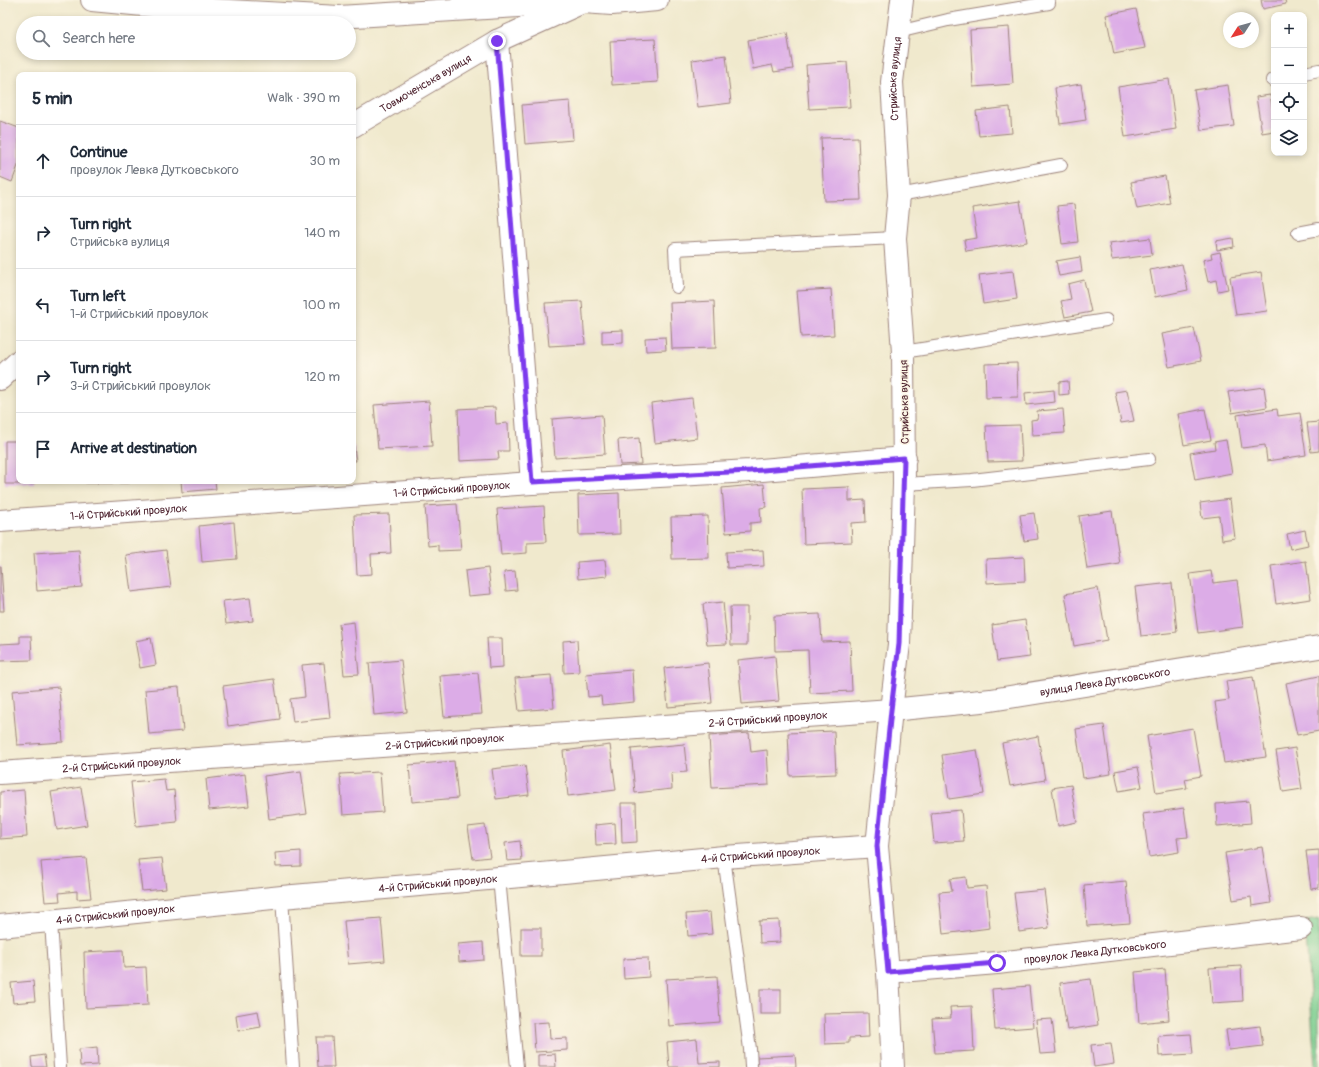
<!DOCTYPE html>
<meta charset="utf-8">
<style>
:root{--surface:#fff;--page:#f2f2f3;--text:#1f2937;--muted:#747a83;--line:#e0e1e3}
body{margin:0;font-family:Pangolin,sans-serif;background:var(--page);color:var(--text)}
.controls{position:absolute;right:12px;top:12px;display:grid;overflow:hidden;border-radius:8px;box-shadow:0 2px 6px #0003}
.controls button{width:36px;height:36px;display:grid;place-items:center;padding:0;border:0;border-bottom:1px solid var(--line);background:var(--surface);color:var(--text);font:20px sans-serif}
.compass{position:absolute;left:1223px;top:12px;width:36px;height:36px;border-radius:50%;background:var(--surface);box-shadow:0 2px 6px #0003;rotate:234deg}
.stop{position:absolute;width:12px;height:12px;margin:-9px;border:3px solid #7c3aed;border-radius:50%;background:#fff}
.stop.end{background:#7c3aed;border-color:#fff;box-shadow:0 1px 4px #0008}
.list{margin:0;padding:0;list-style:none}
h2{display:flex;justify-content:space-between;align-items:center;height:52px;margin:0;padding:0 16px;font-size:17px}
h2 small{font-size:13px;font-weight:400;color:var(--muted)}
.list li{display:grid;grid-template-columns:26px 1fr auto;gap:12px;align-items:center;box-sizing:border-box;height:72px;padding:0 16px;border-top:1px solid var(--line)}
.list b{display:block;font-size:15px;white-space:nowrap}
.list p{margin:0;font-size:13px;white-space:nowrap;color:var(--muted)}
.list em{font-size:13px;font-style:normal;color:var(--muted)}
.icon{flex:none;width:22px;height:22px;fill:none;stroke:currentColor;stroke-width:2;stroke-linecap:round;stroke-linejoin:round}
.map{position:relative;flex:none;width:1319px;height:1067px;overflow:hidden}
.search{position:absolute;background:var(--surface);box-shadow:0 2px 6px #0003;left:16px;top:16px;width:340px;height:44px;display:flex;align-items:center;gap:10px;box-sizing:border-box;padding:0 14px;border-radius:22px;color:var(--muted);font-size:15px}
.panel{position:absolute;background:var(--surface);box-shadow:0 2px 6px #0003;left:16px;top:72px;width:340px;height:412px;border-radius:8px}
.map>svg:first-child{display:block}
.green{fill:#7bce90;stroke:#62765e}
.building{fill:#dcace7}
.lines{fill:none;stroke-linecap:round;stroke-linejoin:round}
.service-casing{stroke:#9d847c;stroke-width:14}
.minor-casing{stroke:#9d847c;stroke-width:24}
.service{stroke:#fff;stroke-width:12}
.minor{stroke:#fff;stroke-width:22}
.route{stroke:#7c3aed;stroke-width:5}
.labels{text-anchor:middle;stroke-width:3;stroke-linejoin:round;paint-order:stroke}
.street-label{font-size:11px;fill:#4a1f2b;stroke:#fcf5e5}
</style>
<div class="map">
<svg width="1319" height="1067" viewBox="0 0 1319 1067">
<rect width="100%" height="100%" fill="#fcf5e5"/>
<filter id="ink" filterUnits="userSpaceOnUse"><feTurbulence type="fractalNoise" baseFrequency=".025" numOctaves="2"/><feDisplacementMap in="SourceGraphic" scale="8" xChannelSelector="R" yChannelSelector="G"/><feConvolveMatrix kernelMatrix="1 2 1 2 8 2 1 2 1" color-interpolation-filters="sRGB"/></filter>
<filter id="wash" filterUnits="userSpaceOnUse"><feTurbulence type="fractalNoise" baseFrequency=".012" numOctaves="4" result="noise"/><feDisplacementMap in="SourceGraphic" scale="16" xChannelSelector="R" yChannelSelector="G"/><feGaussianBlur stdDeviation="0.9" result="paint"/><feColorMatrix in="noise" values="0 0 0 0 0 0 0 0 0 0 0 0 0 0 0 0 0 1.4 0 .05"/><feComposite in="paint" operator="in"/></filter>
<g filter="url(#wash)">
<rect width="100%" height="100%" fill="#f0e9cd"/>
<polygon class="green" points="1319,919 1319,1067 1315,1067 1305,921"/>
<g id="blocks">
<g class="building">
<polygon points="1261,0 1285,0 1286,4 1263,9"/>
<polygon points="1136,9 1145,48 1114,54 1106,15"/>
<polygon points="1009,27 1013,84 973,87 970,30"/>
<polygon points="787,33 793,69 774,72 772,65 753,69 748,40"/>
<polygon points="655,39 658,82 612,85 610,41"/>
<polygon points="726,55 731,103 698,107 692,60"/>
<polygon points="847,62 850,107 809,109 806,65"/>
<polygon points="1169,79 1176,129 1125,137 1118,87"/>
<polygon points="1081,84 1086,120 1060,124 1055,88"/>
<polygon points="1228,85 1234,126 1201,130 1194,90"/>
<polygon points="1270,95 1274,115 1274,131 1262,133 1256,97"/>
<polygon points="570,101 573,140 525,144 522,105"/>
<polygon points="1010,107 1012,133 979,136 976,111"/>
<polygon points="0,121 19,128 19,163 12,182 0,177"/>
<polygon points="858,137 861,200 824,201 821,138"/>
<polygon points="1165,176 1170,203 1137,209 1131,182"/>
<polygon points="1020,201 1027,242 966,251 964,240 977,238 972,208"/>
<polygon points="1074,204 1078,242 1062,244 1057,206"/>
<polygon points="1150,238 1152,255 1112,260 1109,243"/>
<polygon points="1233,238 1234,247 1217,250 1216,241"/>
<polygon points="1220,252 1228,289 1218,291 1216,280 1208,282 1203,260 1212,258 1211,254"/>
<polygon points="1080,257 1082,272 1059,276 1056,261"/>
<polygon points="1182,264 1188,290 1155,297 1150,270"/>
<polygon points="1013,271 1017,299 983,304 979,275"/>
<polygon points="1261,272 1267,311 1236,315 1230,277"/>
<polygon points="1084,280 1091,312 1065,317 1061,301 1071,299 1068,284"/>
<polygon points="831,289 834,335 801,337 797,291"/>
<polygon points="582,301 585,344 549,346 545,303"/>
<polygon points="714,301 716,348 672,349 670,303"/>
<polygon points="1194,328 1201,361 1169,367 1162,334"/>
<polygon points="623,330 623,343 602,344 602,331"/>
<polygon points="665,337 666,350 646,351 645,338"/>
<polygon points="1017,363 1018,397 986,398 985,364"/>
<polygon points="1068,381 1069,394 1059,395 1059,382"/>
<polygon points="1264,387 1267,407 1232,413 1228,392"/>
<polygon points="1054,390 1055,402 1026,405 1025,393"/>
<polygon points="1127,390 1134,421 1121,423 1115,392"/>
<polygon points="692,398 697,438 655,443 651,403"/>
<polygon points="429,401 432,446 378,449 374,405"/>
<polygon points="495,407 496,424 508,423 509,451 498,451 499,459 460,461 458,409"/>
<polygon points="1063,409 1065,433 1032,435 1031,420 1038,419 1037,411"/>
<polygon points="1205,409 1211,440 1184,445 1178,414"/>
<polygon points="1277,409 1278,416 1300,413 1306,455 1267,461 1265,445 1242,448 1237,415"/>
<polygon points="602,415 605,454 555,458 552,419"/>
<polygon points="1319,422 1319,451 1311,452 1307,423"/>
<polygon points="1020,425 1022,461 988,462 986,426"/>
<polygon points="639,438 641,464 620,465 618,440"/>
<polygon points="1226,440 1232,473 1195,480 1190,453 1215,449 1214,442"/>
<polygon points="5,441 19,441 19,481 34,481 34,484 5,484"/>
<polygon points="353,446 354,446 356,461 353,461"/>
<rect x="86" y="481" width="43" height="2"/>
<polygon points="181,481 215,481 216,489 182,492"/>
<polygon points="764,484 766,507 760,508 761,522 750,523 750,531 726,533 722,488"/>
<polygon points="849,487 849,501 865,500 866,522 851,523 852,542 804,544 802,489"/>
<polygon points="619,493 620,534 579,535 578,495"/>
<polygon points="1230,499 1235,538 1222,540 1219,516 1202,518 1200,503"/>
<polygon points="457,504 461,550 438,551 438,545 428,546 425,506"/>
<polygon points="544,506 546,542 527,543 527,553 501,555 497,509"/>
<polygon points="1112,511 1120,564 1087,569 1079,516"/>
<polygon points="1034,513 1038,539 1024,541 1020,515"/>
<polygon points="389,514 391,553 371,554 372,574 357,575 354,515"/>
<polygon points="708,516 709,558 672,559 671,517"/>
<polygon points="234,522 237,559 202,562 199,526"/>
<polygon points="1305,530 1308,545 1290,549 1287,534"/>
<polygon points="79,550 82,587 37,591 34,553"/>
<polygon points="166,550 171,587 131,592 126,555"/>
<polygon points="763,550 764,566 727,568 726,552"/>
<polygon points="1024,557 1025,581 987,583 986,559"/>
<polygon points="605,560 607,576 578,579 577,562"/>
<polygon points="1306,561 1311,599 1276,604 1271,566"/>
<polygon points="0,566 1,566 4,611 0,611"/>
<polygon points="488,568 491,594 468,596 465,571"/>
<polygon points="515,571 517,590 506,591 504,572"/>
<polygon points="1211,571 1213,583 1237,580 1243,627 1198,633 1190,574"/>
<polygon points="1172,583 1177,632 1141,636 1135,587"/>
<polygon points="1098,588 1107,640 1074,646 1065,594"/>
<polygon points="250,598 253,621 226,624 223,601"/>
<polygon points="723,602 727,644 707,645 703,604"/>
<polygon points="730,607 747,607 747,645 731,645"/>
<polygon points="820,614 822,642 850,641 852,691 810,693 808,650 775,651 774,616"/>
<polygon points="1025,620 1030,657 997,661 992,625"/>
<polygon points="354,622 359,674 344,675 339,624"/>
<polygon points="20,636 31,636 32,660 0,661 0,644 20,643"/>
<polygon points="151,638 156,665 140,668 135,641"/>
<polygon points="487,638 502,638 503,667 489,668"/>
<polygon points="577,640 579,672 564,673 563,641"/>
<polygon points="775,656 779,701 742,704 738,660"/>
<polygon points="401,660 407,712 374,715 369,663"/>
<polygon points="324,663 330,718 293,722 290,699 305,697 302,665"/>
<polygon points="708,663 712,703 668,707 664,668"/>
<polygon points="632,670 634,702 602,705 601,696 588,697 586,674"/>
<polygon points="478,673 482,714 444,717 440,676"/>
<polygon points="551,675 554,708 519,711 515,678"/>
<polygon points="1319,676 1319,731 1297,735 1286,683"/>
<polygon points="1253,677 1266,757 1224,763 1215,702 1229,700 1226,681"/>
<polygon points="274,679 280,719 228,726 223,686"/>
<polygon points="59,687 63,742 17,745 12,691"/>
<polygon points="179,687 183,731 149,734 145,690"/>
<polygon points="1104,725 1111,774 1083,778 1076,729"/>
<polygon points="1193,728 1201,776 1185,779 1187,788 1156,793 1147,736"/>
<polygon points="834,731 836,774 790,776 788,733"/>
<polygon points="749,733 751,752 767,750 769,785 712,788 709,736"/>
<polygon points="1038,736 1045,780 1010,786 1002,743"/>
<polygon points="684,744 687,772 671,773 672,789 635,793 631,749"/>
<polygon points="610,745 616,790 568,796 563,751"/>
<polygon points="1295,748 1302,789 1283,792 1276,751"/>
<polygon points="977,750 984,794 949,799 942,755"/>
<polygon points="454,761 458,798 412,802 409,765"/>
<polygon points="525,765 529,795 496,799 492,769"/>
<polygon points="1138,767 1142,787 1119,791 1115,771"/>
<polygon points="301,771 307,814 269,819 264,776"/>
<polygon points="380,772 383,812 343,815 340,774"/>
<polygon points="245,774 249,806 209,810 206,779"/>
<polygon points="164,779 166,791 174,790 177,822 136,826 131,782"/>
<polygon points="1071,785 1077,822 1058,826 1052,788"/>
<polygon points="81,787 87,825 57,830 51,792"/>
<polygon points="24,790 27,837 0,839 0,792"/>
<polygon points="1249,801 1251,823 1217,826 1216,804"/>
<polygon points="621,803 636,803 637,842 622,843"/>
<polygon points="1184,808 1188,837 1177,838 1179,852 1149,857 1143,814"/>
<polygon points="961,810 964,841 934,843 931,813"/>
<polygon points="615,823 616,844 596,845 595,825"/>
<polygon points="485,825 490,857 473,859 468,827"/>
<polygon points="520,841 522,860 507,861 505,843"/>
<polygon points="1262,847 1271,903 1252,906 1251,897 1233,900 1225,853"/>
<polygon points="1319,850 1319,888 1311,889 1306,851"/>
<polygon points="301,851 301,866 276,867 275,853"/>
<polygon points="86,858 91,898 77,899 77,891 59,893 60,901 45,902 41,862"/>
<polygon points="162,858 166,889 142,891 138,860"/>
<polygon points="966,877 967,888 986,886 990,928 943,934 939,892 952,891 950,879"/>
<polygon points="1126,881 1130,923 1087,926 1084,885"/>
<polygon points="1044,890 1049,928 1019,932 1014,893"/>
<polygon points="710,912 712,934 688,936 686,914"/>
<polygon points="381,918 385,961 348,964 344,921"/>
<polygon points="779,920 780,942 760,943 759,921"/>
<rect x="521" y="928" width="20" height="28"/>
<polygon points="483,942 484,960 459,962 458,944"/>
<polygon points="123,950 124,968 146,967 148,1005 86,1008 84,952"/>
<polygon points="648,958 649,977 624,979 623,959"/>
<polygon points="1241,966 1243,1001 1212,1003 1209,968"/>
<polygon points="1165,969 1169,1020 1139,1023 1135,972"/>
<polygon points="717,976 720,1022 669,1026 666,979"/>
<polygon points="1091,979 1098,1025 1067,1030 1060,983"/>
<polygon points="33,981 35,1001 13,1003 11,983"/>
<polygon points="1029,986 1033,1027 995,1030 992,989"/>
<rect x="760" y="989" width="21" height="25"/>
<polygon points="972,1006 974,1051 935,1053 932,1019 951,1018 950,1007"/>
<polygon points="258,1011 261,1027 238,1031 236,1015"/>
<polygon points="868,1013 869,1037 849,1038 849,1043 825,1044 824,1014"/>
<polygon points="1052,1019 1056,1053 1040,1054 1036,1020"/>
<polygon points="549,1022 550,1039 567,1038 567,1050 535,1052 533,1023"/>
<polygon points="1260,1026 1263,1046 1229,1050 1226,1030"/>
<polygon points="1191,1034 1193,1054 1159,1056 1158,1036"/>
<polygon points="316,1037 332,1037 334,1067 318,1067"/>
<polygon points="697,1039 699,1063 720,1062 720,1067 669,1067 667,1042"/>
<polygon points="1111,1043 1114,1064 1094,1067 1091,1045"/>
<polygon points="97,1047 98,1065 80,1066 79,1049"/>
<polygon points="555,1054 556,1067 538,1067 538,1055"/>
<polygon points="44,1055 46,1067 32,1067 31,1057"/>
<polygon points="795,1055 796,1067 757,1067 757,1057"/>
</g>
</g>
</g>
<g filter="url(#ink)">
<use href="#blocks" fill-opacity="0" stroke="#9d847c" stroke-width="1"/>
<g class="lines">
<g class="service-casing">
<g id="service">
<polyline points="898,32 948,20 1049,3"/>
<polyline points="1304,73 1319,70"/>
<polyline points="1272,80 1274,80"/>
<polyline points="899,195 1061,165"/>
<polyline points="1298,233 1319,229"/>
<polyline points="677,287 675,249 895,238"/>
<polyline points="903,352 1106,320"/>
<polyline points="904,484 972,480 1149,459"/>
<polyline points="724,857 750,1049 751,1067"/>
<polyline points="499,878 517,1067"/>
<polyline points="282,897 293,1067"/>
<polyline points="51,921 60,1067"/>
</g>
</g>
<g class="minor-casing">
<g id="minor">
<polyline points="92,0 174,8 339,17 583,2"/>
<polyline points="497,41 532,483"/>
<path id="s1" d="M353 126 497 41 583 2 612 4 657 0"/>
<polyline points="0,379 19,361"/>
<path id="s2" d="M0 521 532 483 750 471 905 458"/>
<path id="s3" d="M0 773 891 710 991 700 1319 647"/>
<path id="s4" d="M0 926 282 897 499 878 724 857 877 846"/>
<path id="s5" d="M888 972 997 963 1301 928"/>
<path id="s6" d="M893 1067 888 972 877 846 891 710 899 644 904 484 903 352 895 238 899 195 892 82 902 0"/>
</g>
</g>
<use href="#service" class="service"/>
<use href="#minor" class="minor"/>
</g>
</g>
<g class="lines" filter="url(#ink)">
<polyline class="route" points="497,41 532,482 750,471 904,458 899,644 891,710 877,846 888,972 997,963"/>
</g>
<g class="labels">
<g class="street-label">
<text dy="4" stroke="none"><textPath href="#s6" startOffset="991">Стрийська вулиця</textPath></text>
<text dy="4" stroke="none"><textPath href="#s1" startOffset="84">Товмоченська вулиця</textPath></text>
<text transform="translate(904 402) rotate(-91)" y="4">Стрийська вулиця</text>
<text dy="4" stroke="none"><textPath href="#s2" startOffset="453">1-й Стрийський провулок</textPath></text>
<text dy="4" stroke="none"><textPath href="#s2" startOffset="129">1-й Стрийський провулок</textPath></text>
<text dy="4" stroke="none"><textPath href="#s3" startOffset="1109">вулиця Левка Дутковського</textPath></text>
<text dy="4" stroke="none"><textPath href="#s3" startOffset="770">2-й Стрийський провулок</textPath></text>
<text dy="4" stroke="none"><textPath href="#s3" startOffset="446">2-й Стрийський провулок</textPath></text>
<text dy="4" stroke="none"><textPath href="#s3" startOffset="122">2-й Стрийський провулок</textPath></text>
<text dy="4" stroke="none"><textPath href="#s4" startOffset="764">4-й Стрийський провулок</textPath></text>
<text dy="4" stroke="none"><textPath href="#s4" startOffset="440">4-й Стрийський провулок</textPath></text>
<text dy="4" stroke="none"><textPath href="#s4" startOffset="116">4-й Стрийський провулок</textPath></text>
<text dy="4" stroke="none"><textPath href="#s5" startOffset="208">провулок Левка Дутковського</textPath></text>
</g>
</g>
</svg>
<div class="controls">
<button>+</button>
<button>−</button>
<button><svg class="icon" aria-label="locate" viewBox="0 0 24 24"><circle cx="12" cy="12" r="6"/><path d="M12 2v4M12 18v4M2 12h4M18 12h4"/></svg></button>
<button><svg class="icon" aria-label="layers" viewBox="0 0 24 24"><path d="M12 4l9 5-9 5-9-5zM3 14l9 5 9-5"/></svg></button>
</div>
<svg class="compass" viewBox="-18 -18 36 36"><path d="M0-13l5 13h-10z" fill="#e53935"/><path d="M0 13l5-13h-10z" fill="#747a83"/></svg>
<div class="stop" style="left:997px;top:963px"></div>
<div class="stop end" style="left:497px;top:41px"></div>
<div class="search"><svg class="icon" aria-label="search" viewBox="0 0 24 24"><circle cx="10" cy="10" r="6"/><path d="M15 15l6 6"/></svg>Search here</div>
<section class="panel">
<h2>5 min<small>Walk · 390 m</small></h2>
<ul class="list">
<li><svg class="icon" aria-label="ahead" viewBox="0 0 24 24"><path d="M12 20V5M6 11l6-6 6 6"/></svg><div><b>Continue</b><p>провулок Левка Дутковського</p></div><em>30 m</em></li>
<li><svg class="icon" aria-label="right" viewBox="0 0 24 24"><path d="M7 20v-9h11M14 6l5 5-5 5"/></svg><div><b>Turn right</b><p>Стрийська вулиця</p></div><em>140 m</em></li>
<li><svg class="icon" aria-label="left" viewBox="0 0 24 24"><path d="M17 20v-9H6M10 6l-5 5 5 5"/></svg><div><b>Turn left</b><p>1-й Стрийський провулок</p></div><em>100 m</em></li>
<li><svg class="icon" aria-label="right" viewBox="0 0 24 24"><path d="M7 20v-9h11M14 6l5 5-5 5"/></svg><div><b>Turn right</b><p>3-й Стрийський провулок</p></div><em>120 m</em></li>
<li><svg class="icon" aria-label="arrive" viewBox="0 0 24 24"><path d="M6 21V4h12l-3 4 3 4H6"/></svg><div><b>Arrive at destination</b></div></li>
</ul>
</section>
</div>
